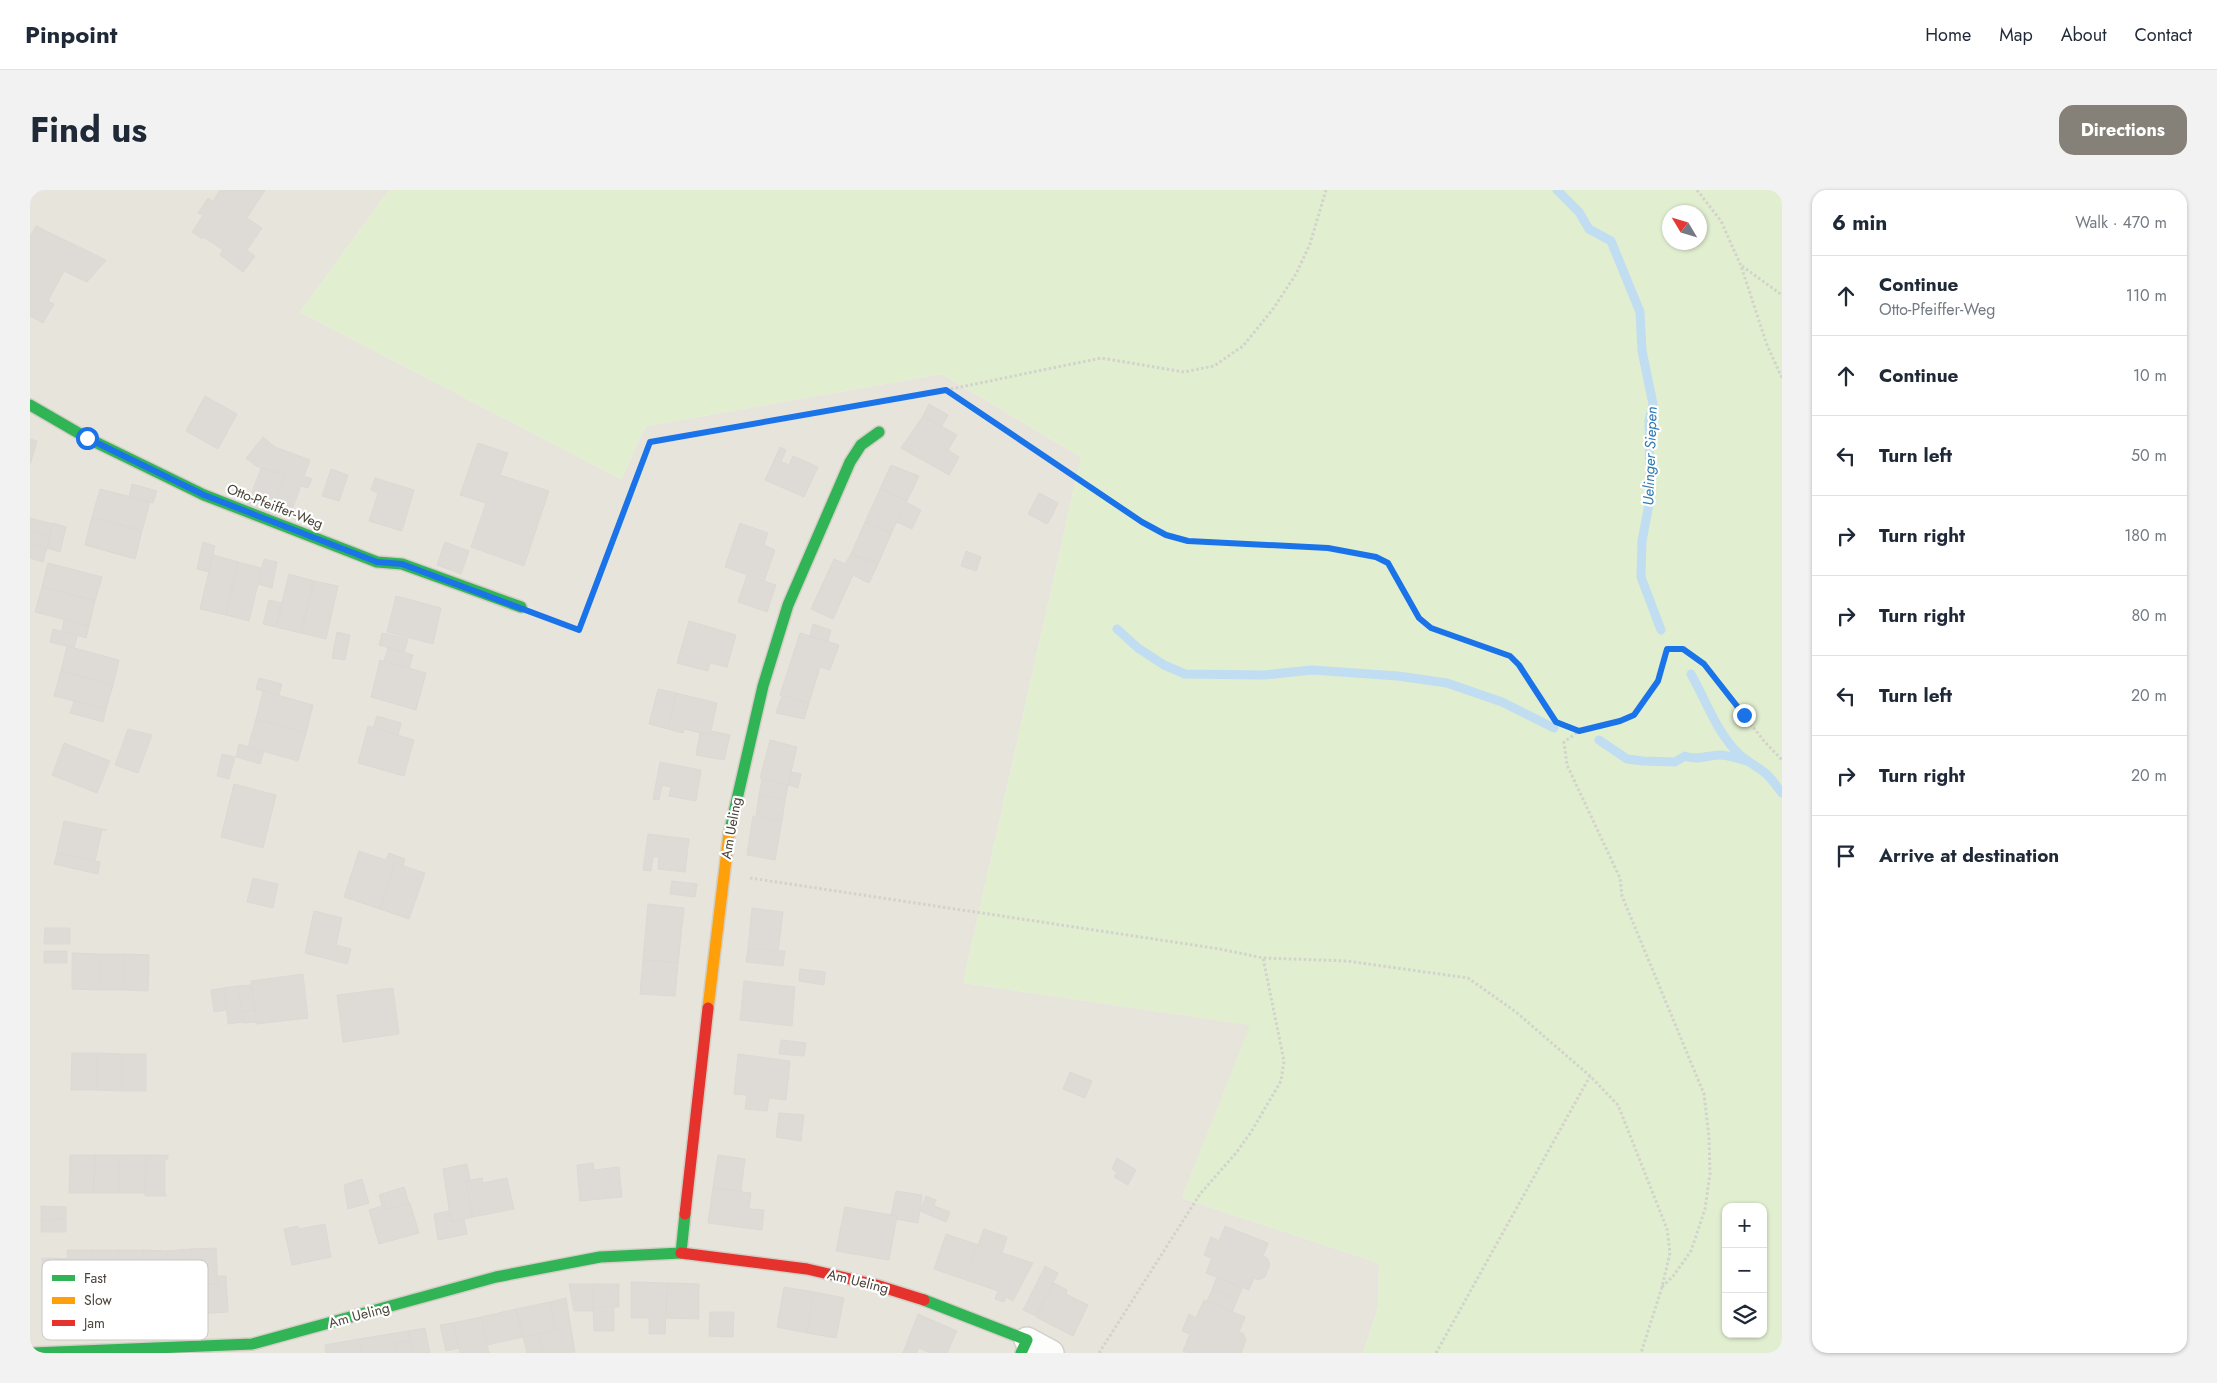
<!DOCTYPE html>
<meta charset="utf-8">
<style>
:root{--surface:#fff;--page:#f2f2f3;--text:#1f2937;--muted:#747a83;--line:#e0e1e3;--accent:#868178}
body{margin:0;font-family:Jost,sans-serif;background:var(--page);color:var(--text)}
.controls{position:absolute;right:15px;bottom:15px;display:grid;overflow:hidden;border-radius:10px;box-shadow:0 1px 4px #0004}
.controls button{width:45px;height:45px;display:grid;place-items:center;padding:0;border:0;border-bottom:1px solid var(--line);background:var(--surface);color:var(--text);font:25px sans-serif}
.compass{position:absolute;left:1632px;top:15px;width:45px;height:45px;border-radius:50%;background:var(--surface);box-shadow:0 1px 4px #0004;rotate:308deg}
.stop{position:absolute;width:15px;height:15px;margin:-11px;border:4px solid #1a73e8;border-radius:50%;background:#fff}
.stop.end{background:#1a73e8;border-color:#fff;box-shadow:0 1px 5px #0008}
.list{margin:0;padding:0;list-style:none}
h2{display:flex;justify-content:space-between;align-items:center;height:65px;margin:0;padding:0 20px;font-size:21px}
h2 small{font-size:16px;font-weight:400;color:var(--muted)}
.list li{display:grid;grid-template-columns:32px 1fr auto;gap:15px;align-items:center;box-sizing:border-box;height:80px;padding:0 20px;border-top:1px solid var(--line)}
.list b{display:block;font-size:19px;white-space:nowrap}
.list p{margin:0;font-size:16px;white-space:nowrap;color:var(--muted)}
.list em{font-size:16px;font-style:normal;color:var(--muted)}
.icon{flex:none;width:28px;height:28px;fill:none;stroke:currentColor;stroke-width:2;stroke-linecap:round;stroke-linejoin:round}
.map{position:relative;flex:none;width:1752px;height:1163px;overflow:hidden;border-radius:15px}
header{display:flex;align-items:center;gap:30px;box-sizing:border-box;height:70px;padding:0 25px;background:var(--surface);border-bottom:1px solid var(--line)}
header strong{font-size:24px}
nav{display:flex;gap:28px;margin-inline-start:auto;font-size:18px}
.intro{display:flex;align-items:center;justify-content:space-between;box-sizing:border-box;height:120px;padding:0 30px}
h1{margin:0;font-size:35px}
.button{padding:12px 22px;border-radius:15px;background:var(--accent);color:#fff;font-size:18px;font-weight:700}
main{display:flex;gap:30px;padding:0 30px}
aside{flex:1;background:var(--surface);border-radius:15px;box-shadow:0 1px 4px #0004}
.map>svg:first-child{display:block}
.residential{fill:#e7e4dc}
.green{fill:#e1eecf;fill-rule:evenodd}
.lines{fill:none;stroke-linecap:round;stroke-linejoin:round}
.stream{stroke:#c0ddf1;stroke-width:9}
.building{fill:#dedbd6;stroke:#dcd9d4}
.street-casing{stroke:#d2d0cb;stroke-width:28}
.fast-casing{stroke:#d3cfc5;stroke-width:14}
.slow-casing{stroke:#d3cfc5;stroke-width:14}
.jam-casing{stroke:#d3cfc5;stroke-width:14}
.path{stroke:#d3d2cc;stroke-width:3;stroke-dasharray:2.5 2.5;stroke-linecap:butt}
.street{stroke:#fdfdfc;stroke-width:25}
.fast{stroke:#30b455;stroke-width:11}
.slow{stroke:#ff9f0a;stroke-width:11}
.jam{stroke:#e5322d;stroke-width:11}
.route{stroke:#1a73e8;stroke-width:6}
.labels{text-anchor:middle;stroke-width:4.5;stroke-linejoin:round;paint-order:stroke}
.street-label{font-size:14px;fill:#4b4439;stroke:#fff}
.water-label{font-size:15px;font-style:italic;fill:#2e7ab2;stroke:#fff}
.key{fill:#fff;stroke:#c9c7c4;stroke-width:1}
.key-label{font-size:14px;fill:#4b4439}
</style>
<header>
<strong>Pinpoint</strong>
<nav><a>Home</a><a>Map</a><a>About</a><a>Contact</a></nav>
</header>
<div class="intro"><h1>Find us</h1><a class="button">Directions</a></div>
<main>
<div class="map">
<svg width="1752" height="1163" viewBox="0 0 1752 1163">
<rect width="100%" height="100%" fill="#f4f2ee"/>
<polygon class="residential" points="0,0 359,0 270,122 591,289 616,236 912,184 1051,267 933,793 1221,835 1152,1008 1349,1073 1348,1118 1333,1163 0,1163"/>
<path class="green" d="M359 0H1752V1163H1333L1348 1118 1349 1073 1152 1008 1220 835 933 793 1051 267 912 184 616 236 591 289 270 122ZM1640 22H1670V52H1640ZM1696 1017H1733V1144H1696Z"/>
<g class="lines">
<g class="stream">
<polyline points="1527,0 1549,22 1559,39 1581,51 1610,122 1612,161 1623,214 1619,231 1620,309 1612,351 1611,387 1631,440"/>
<polyline points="1087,439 1108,458 1134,475 1155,484 1234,485 1282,480 1368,486 1417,493 1472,512 1524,538"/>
<path d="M1661 484C1675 509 1686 540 1706 561 1714 570 1725 575 1734 582 1741 587 1746 596 1752 603"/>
<path d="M1569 550 1597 569 1613 571 1645 572 1655 566C1666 571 1678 565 1690 565 1699 565 1708 569 1717 571"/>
</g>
</g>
<g class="building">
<polygon points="190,0 235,0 217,28 232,38 217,60 225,66 213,82 190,65 193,60 173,47 172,49 162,42 173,25 168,23 178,8 183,11"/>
<polygon points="6,36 76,70 57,92 34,81 18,111 24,114 13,133 0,126 0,46"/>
<polygon points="175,206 207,224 188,259 156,241"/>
<polygon points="899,214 918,225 912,236 893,226"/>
<polygon points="893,226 927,245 918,260 929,267 919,285 871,258"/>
<polygon points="233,247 245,257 280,270 274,286 282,289 278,298 271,296 259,328 242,323 255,285 226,276 216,268"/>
<polygon points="0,249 7,251 0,275"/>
<polygon points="448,253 478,263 470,285 519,301 494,376 441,357 456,313 430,305"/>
<polygon points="750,257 756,260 751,272 759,275 763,266 788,277 774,307 735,290"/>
<polygon points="861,275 889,286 877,311 850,299"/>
<polygon points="231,278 255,285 241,323 217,315"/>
<polygon points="301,279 318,285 309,311 292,306"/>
<polygon points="345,288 384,300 372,341 339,331 348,303 341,300"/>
<polygon points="102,294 127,301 123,313 99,307"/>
<polygon points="70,299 120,312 112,341 62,327"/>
<polygon points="850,299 877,311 861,344 835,332"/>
<polygon points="1009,303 1028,313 1022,326 1002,316"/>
<polygon points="876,312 891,320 882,339 867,332"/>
<polygon points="1002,316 1022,326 1017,334 998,324"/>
<polygon points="62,327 112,341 105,369 55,355"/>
<polygon points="0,328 23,334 20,346 0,341"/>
<polygon points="835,332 861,344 848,374 821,364"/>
<polygon points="23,333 36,337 30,362 17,358"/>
<polygon points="710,333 738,343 734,355 745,360 734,391 695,377"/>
<polygon points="0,341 20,346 17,358 0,354"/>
<polygon points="173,352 185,356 179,382 167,379"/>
<polygon points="415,352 439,361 431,384 407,375"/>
<polygon points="0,354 17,358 13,372 0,368"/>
<polygon points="936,361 951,367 946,381 931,376"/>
<polygon points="821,364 848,374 839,393 823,385 803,429 781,419 804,369 815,374"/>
<polygon points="183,365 208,372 196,425 170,419"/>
<polygon points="234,369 247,372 242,398 228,394"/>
<polygon points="208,372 232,378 219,431 196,425"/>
<polygon points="18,373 72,387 65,411 12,397"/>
<polygon points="259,384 284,391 271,443 246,437"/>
<polygon points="717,385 746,395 737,422 708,412"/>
<polygon points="284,391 308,396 296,449 271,443"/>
<polygon points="12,397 65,411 59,436 5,422"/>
<polygon points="366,406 411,418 403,454 357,442"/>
<polygon points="239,410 252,413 246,437 233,434"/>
<polygon points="34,429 59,436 56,448 32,441"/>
<polygon points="659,431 706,445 697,477 680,473 678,481 647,473"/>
<polygon points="783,434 801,440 798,451 780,446"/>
<polygon points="23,439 47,446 44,458 20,452"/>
<polygon points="307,442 320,445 315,470 302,468"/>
<polygon points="352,443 378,449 374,462 349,455"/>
<polygon points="770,443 809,455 800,480 790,477 779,513 750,505"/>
<polygon points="37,456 89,470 83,495 31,481"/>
<polygon points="358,458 383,465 379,478 354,471"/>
<polygon points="350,470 396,483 386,520 341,507"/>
<polygon points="31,481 83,495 76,519 24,506"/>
<polygon points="229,488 252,494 249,505 226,499"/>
<polygon points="628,499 646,503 638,539 619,534"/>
<polygon points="233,501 283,515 276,543 226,529"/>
<polygon points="646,503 687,513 680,545 654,539 653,543 638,539"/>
<polygon points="752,506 779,513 774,529 746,523"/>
<polygon points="44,511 76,519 73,532 40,523"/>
<polygon points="347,526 371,533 368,545 343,538"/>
<polygon points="226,529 276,543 268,571 218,557"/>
<polygon points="338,536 384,550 374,586 328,573"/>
<polygon points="98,539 122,545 108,583 85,575"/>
<polygon points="681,541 700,545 694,570 666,565 670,543 680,545"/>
<polygon points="740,550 767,557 758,595 730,588"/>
<polygon points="34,553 80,571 67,603 22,585"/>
<polygon points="209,554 234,561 230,574 206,567"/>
<polygon points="192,564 205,567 199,589 187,586"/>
<polygon points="630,572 671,580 666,611 639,606 641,597 632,595 629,610 623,609"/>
<polygon points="762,582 771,584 768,598 758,595"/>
<polygon points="732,589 758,595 755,610 729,605"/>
<polygon points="204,594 246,605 233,658 191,647"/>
<polygon points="729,605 755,610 752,631 726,627"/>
<polygon points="723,626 752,631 745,670 717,665"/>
<polygon points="34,631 77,640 72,640 65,671 27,663"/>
<polygon points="618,644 659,649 655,682 628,679 629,667 623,667 621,681 613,680"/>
<polygon points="329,661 356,670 359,663 375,669 373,676 365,673 350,719 314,707"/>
<polygon points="27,663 70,672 68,684 24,674"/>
<polygon points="365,673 395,683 379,729 350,719"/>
<polygon points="223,688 248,694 243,718 217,712"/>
<polygon points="642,691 667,694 665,707 640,704"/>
<polygon points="618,714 654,718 648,773 613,770"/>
<polygon points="722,718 753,722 748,762 718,759"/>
<polygon points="284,721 312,728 306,755 321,759 317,774 275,763"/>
<polygon points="15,738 40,738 40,754 14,754"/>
<polygon points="718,759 755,761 753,776 716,772"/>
<rect x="14" y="761" width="23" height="12"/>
<polygon points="42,763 69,764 69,800 42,799"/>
<rect x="69" y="764" width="25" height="36"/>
<polygon points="94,764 119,765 118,801 94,800"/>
<polygon points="613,770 648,773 645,806 610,804"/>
<polygon points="770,779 795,782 794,795 769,791"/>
<polygon points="273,784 278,828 226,834 221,791"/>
<polygon points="714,791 765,797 762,836 710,830"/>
<polygon points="221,795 225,820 211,822 208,796"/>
<polygon points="208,796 213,832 198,834 194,798"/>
<polygon points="194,798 196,820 184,822 181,800"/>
<polygon points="363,798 369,844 313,852 307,805"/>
<polygon points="225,820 226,832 213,833 211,822"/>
<polygon points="751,850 776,853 774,866 749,864"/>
<polygon points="42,863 67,863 67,900 41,900"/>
<polygon points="67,863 92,864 92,901 67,900"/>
<rect x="92" y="864" width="24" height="37"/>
<polygon points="708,864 760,871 756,910 739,908 737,921 715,919 717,905 704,904"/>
<polygon points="1040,882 1062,891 1055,908 1033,899"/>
<polygon points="749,923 774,925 771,951 746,947"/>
<polygon points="40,965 65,965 64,1003 39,1003"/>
<polygon points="65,965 90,965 89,1003 64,1003"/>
<polygon points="90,965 116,965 115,1003 89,1003"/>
<polygon points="116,965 138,965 138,969 135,969 135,1004 137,1006 115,1006"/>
<polygon points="688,965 715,969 711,1001 683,998"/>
<polygon points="1087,968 1106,980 1098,995 1084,987 1087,982 1082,979"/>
<polygon points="563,973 564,980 589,977 592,1007 550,1011 547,975"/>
<polygon points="437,974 440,990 436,991 443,1027 421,1032 413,979"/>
<polygon points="452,988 453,993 477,988 484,1019 443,1027 436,991"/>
<polygon points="332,989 339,1013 318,1019 314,995"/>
<polygon points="374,997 379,1013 356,1020 355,1015 352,1016 349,1005"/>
<polygon points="683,998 721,1003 719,1019 734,1020 732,1040 678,1033"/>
<polygon points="866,1001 892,1005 888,1033 866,1029 867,1026 861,1025"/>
<polygon points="896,1006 906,1010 904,1016 920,1022 916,1032 890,1021"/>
<polygon points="380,1013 389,1043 349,1054 339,1020 355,1015 356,1020"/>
<polygon points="11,1016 36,1017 36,1029 11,1030"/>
<polygon points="815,1017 867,1026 859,1070 806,1061"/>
<polygon points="419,1021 421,1032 434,1029 437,1044 408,1050 404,1024"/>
<polygon points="36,1029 36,1042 11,1042 11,1030"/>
<polygon points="295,1034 301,1067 262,1075 254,1039 268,1036 269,1039"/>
<polygon points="1195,1036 1238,1053 1233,1066 1237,1068 1240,1074 1235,1087 1228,1090 1224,1088 1219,1100 1176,1083 1182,1068 1174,1065 1181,1047 1189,1051"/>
<polygon points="954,1039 977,1047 972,1063 948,1055"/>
<polygon points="916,1044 948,1055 936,1090 904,1079"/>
<polygon points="948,1055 1003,1073 983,1111 976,1107 974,1112 965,1109 968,1101 936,1090"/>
<polygon points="186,1058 188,1094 163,1095 161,1059"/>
<polygon points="161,1059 163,1095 138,1097 137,1061"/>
<polygon points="37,1060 63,1060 62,1096 37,1095"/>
<polygon points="63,1060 88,1060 87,1096 62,1096"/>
<polygon points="88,1060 113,1060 112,1097 87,1096"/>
<polygon points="113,1060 137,1061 138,1097 112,1097"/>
<polygon points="12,1068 25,1068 25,1094 12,1093"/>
<polygon points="25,1068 37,1069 37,1093 25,1094"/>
<polygon points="1015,1076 1028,1083 1006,1126 993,1120"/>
<polygon points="187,1086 196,1086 198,1122 165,1124 163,1095 188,1094"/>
<polygon points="1187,1087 1212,1098 1207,1110 1182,1099"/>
<polygon points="601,1092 637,1093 635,1144 619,1144 619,1128 601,1128"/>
<polygon points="637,1093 669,1094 669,1129 636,1128"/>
<polygon points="1024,1093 1037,1100 1036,1104 1058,1115 1043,1146 1006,1127"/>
<polygon points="539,1094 563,1094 563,1121 544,1121"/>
<rect x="563" y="1094" width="26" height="23"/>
<polygon points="754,1097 784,1102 777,1143 747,1137"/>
<polygon points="1182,1100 1207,1110 1202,1122 1177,1111"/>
<polygon points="784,1102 814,1108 806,1148 777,1143"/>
<polygon points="536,1108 545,1162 513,1163 509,1144 525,1140 520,1112"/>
<polygon points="1174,1110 1215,1127 1209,1142 1213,1143 1216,1150 1211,1163 1157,1163 1153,1161 1160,1144 1152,1141 1159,1124 1166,1128"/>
<polygon points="520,1112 525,1140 493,1147 486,1119"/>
<polygon points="563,1117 584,1117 584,1141 564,1141"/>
<polygon points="486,1119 493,1147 457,1155 451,1127"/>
<polygon points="680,1122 704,1122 703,1147 679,1146"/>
<polygon points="888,1124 927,1141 917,1163 900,1163 889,1158 886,1163 873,1163"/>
<polygon points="451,1127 459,1163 430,1163 423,1133"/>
<polygon points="423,1133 429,1158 416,1161 410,1135"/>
<polygon points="395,1138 400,1163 382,1163 378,1141"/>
<polygon points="378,1141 380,1151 366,1153 367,1163 331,1163 329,1149"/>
<polygon points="509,1144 513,1163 497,1163 493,1147"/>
<polygon points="329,1149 331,1163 296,1163 295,1155"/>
<polygon points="380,1151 382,1163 367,1163 366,1153"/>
</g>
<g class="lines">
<g class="street-casing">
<polyline id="street" points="997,1150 1021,1163"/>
</g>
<g class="fast-casing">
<g id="fast">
<polyline points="0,215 57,248 174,305 347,372 372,374 491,417"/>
<polyline points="699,644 733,496 758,415 820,272 831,255 849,242"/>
<polyline points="894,1110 997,1150 991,1163"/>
<polyline points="3,1163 222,1154 466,1087 570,1067 651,1063 655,1024"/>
</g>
</g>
<g class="slow-casing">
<polyline id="slow" points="678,818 699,644"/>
</g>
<g class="jam-casing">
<g id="jam">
<polyline points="655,1024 678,818"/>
<polyline points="651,1063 777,1079 846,1095 894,1110"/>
</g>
</g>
<g class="path">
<polyline points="1667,0 1691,31 1711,76 1737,155 1752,188"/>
<polyline points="1712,76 1752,105"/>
<polyline points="916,201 1112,332 1136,345 1158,351 1298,358 1346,367 1358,373 1389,428 1401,438 1480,466 1489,475 1526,532 1549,541"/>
<polyline points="518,427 549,440 620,252 916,200 1071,168 1154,182 1184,176 1213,156 1243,119 1266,84 1280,54 1296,0"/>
<polyline points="720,688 1190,759 1233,768 1317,771 1438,788 1486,822 1560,886 1588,915 1637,1039 1640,1063 1632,1097 1611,1163"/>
<polyline points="1632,1097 1644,1085 1661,1061 1675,1019 1680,984 1679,947 1674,904 1592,706 1590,688 1537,575 1534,552 1549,541 1591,531 1604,525 1628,491 1637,459 1653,459 1674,474 1734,551 1752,570"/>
<polyline points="1069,1163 1170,1004 1206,963 1221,942 1251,891 1254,871 1233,768"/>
<polyline points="1406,1163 1560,886"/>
</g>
<use href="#street" class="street"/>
<use href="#fast" class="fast"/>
<use href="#slow" class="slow"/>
<use href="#jam" class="jam"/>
</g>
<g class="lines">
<polyline class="route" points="57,248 174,305 347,372 372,374 549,440 620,252 916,200 1112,332 1136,345 1158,351 1298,358 1346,367 1358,373 1389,428 1401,438 1480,466 1489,475 1526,532 1549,541 1590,531 1604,525 1628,491 1637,459 1653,459 1674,474 1714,525"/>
</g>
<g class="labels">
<g class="street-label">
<text transform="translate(245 316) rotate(21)" y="5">Otto-Pfeiffer-Weg</text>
<text transform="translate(701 638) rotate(-80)" y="5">Am Ueling</text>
<text transform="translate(828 1091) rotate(14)" y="5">Am Ueling</text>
<text transform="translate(329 1125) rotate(-15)" y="5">Am Ueling</text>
</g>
<g class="water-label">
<text transform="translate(1620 266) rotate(-88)" y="5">Uelinger Siepen</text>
</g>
</g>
<rect x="12" y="1070" width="166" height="80" rx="8" class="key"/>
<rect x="22" y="1085" width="23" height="6" fill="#30b455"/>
<rect x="22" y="1107" width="23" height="7" fill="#ff9f0a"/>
<rect x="22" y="1130" width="23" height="6" fill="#e5322d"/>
<g class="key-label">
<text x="54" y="1093">Fast</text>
<text x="54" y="1115">Slow</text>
<text x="54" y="1138">Jam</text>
</g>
</svg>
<div class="controls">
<button>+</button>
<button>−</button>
<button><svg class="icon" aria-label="layers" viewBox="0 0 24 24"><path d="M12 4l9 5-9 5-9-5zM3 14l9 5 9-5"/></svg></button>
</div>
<svg class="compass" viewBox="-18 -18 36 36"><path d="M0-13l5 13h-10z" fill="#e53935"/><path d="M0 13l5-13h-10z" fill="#747a83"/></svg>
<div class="stop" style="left:57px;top:248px"></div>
<div class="stop end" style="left:1714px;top:525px"></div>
</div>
<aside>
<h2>6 min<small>Walk · 470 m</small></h2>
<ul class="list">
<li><svg class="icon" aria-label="ahead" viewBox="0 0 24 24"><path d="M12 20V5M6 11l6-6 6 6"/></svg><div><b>Continue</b><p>Otto-Pfeiffer-Weg</p></div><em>110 m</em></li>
<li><svg class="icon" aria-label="ahead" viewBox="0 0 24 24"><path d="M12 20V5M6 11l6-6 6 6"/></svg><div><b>Continue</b></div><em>10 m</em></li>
<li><svg class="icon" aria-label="left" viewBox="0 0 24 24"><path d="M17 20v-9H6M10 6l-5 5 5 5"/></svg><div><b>Turn left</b></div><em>50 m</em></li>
<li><svg class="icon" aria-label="right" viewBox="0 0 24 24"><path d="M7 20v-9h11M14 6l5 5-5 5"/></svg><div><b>Turn right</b></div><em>180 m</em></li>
<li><svg class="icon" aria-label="right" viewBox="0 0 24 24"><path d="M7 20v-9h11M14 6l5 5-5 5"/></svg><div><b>Turn right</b></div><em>80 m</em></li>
<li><svg class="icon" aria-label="left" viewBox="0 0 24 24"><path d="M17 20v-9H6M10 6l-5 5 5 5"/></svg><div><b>Turn left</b></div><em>20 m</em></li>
<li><svg class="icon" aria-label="right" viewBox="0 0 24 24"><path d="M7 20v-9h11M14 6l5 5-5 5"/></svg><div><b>Turn right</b></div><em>20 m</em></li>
<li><svg class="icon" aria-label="arrive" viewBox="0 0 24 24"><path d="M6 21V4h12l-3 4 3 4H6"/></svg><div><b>Arrive at destination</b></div></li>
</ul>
</aside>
</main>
